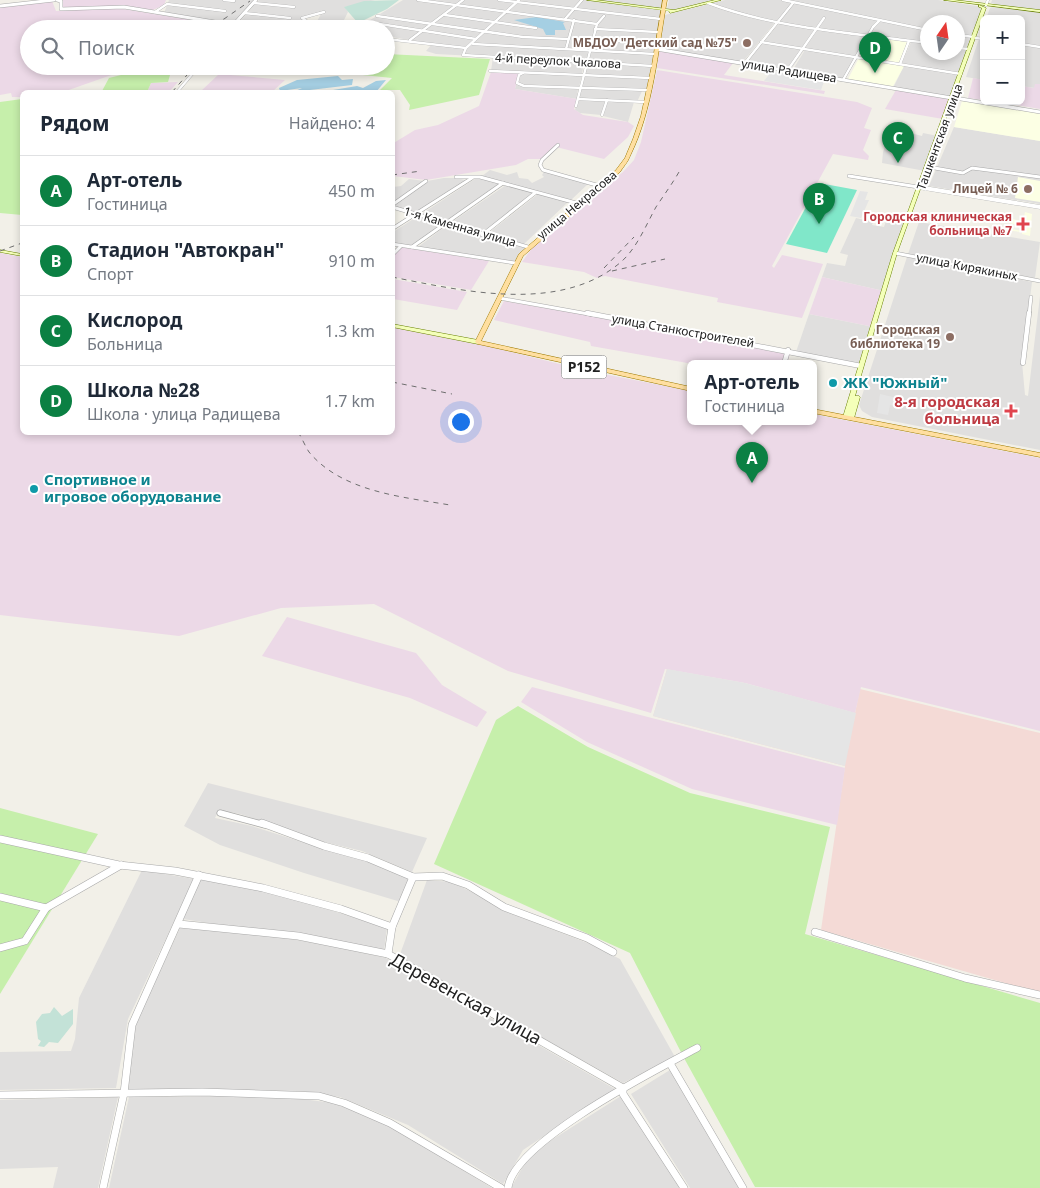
<!DOCTYPE html>
<html lang="ru">
<meta charset="utf-8">
<style>
:root{--surface:#fff;--page:#f2f2f3;--text:#1f2937;--muted:#747a83;--line:#e0e1e3;--accent:#0b8043}
body{margin:0;font-family:"Noto Sans",sans-serif;background:var(--page);color:var(--text)}
.controls{position:absolute;right:15px;top:15px;display:grid;overflow:hidden;border-radius:8px;box-shadow:0 2px 8px #0003}
.controls button{width:45px;height:45px;display:grid;place-items:center;padding:0;border:0;border-bottom:1px solid var(--line);background:var(--surface);color:var(--text);font:25px sans-serif}
.compass{position:absolute;left:920px;top:15px;width:45px;height:45px;border-radius:50%;background:var(--surface);box-shadow:0 2px 8px #0003;rotate:13deg}
.you{position:absolute;left:460px;top:421px;width:18px;height:18px;margin:-12px;border:4px solid #fff;border-radius:50%;background:#1a73e8;box-shadow:0 0 0 8px #1a73e833}
.badge{display:grid;place-items:center;width:32px;height:32px;border-radius:50%;background:var(--accent);color:#fff;font-size:16px;font-weight:700}
.pin{position:absolute;translate:-50% -41px;filter:drop-shadow(0 1px 2px #0008)}
.pin::after{content:'';position:absolute;top:26px;width:18px;height:15px;background:inherit;clip-path:polygon(0 0,100% 0,50% 100%)}
.popup{position:absolute;left:687px;top:360px;width:130px;height:65px;box-sizing:border-box;display:grid;place-content:center;border-radius:8px;background:var(--surface);filter:drop-shadow(0 1px 4px #0005);font-size:16px;white-space:nowrap;color:var(--muted)}
.popup b{font-size:19px;color:var(--text)}
.popup::after{content:'';position:absolute;left:50%;top:100%;margin-left:-10px;border:10px solid transparent;border-top-color:var(--surface)}
.list{margin:0;padding:0;list-style:none}
h2{display:flex;justify-content:space-between;align-items:center;height:65px;margin:0;padding:0 20px;font-size:21px}
h2 small{font-size:16px;font-weight:400;color:var(--muted)}
.list li{display:grid;grid-template-columns:32px 1fr auto;gap:15px;align-items:center;box-sizing:border-box;height:70px;padding:0 20px;border-top:1px solid var(--line)}
.list b{display:block;font-size:19px;white-space:nowrap}
.list p{margin:0;font-size:16px;white-space:nowrap;color:var(--muted)}
.list em{font-size:16px;font-style:normal;color:var(--muted)}
.icon{flex:none;width:28px;height:28px;fill:none;stroke:currentColor;stroke-width:2;stroke-linecap:round;stroke-linejoin:round}
.map{position:relative;flex:none;width:1040px;height:1188px;overflow:hidden}
.search{position:absolute;background:var(--surface);box-shadow:0 2px 8px #0003;left:20px;top:20px;width:375px;height:55px;display:flex;align-items:center;gap:12px;box-sizing:border-box;padding:0 18px;border-radius:28px;color:var(--muted);font-size:19px}
.panel{position:absolute;background:var(--surface);box-shadow:0 2px 8px #0003;left:20px;top:90px;width:375px;height:345px;border-radius:8px}
.map>svg:first-child{display:block}
.residential{fill:#e0dfde;fill-rule:evenodd}
.commercial{fill:#f4dad6}
.industrial{fill:#ecd9e7}
.education{fill:#fcffe4}
.grass{fill:#c6efab}
.wetland{fill:#c3e2d7}
.pitch{fill:#80e7c9}
.parking{fill:#e5e5e5}
.water{fill:#a5cfe3}
.lines{fill:none;stroke-linecap:round;stroke-linejoin:round}
.minor-far4-casing{stroke:#a8a8a8;stroke-width:3}
.minor-far3-casing{stroke:#a8a8a8;stroke-width:4}
.minor-far2-casing{stroke:#a8a8a8;stroke-width:5.5}
.minor-far1-casing{stroke:#a8a8a8;stroke-width:7}
.minor-casing{stroke:#a8a8a8;stroke-width:8}
.tertiary-far1-casing{stroke:#a8a8a8;stroke-width:4}
.tertiary-casing{stroke:#a8a8a8;stroke-width:4.5}
.secondary-casing{stroke:#678100;stroke-width:1}
.primary-casing{stroke:#9f7a00;stroke-width:1}
.minor-far4{stroke:#fff;stroke-width:2.5}
.minor-far3{stroke:#fff;stroke-width:3}
.minor-far2{stroke:#fff;stroke-width:4.5}
.minor-far1{stroke:#fff;stroke-width:5.5}
.minor{stroke:#fff;stroke-width:7}
.tertiary-far1{stroke:#fff;stroke-width:3}
.tertiary{stroke:#fff;stroke-width:4}
.secondary{fill:#f4ffb9;fill-rule:evenodd}
.primary{fill:#ffdfa0;fill-rule:evenodd}
.rail{stroke:#6f6f6f;stroke-width:1;stroke-dasharray:5 5;stroke-linecap:butt}
.education-dot{fill:#8d6e63;stroke:#fff;stroke-width:2}
.health-dot{fill:#e0444e;stroke:#fff;stroke-width:2}
.culture-dot{fill:#0f9aa8;stroke:#fff;stroke-width:2}
.labels{text-anchor:middle;stroke-width:4;stroke-linejoin:round;paint-order:stroke}
.far-education-label{font-size:12px;font-weight:bold;fill:#785e54;stroke:#fff;text-anchor:end}
.far-street-label{font-size:12px;fill:#212121;stroke:#fff}
.far-health-label{font-size:12px;font-weight:bold;fill:#be3a42;stroke:#fff;text-anchor:end}
.shield{fill:#fff;stroke:#646464;stroke-width:1}
.shield-label{font-size:14px;font-weight:bold;fill:#212121}
.culture-label{font-size:15px;font-weight:bold;fill:#0d838f;stroke:#fff;text-anchor:start}
.health-label{font-size:15px;font-weight:bold;fill:#be3a42;stroke:#fff;text-anchor:end}
.near-street-label{font-size:18px;fill:#212121;stroke:#fff}
</style>
<div class="map">
<svg width="1040" height="1188" viewBox="0 0 1040 1188">
<rect width="100%" height="100%" fill="#f2f0e8"/>
<g class="residential">
<polygon points="169,0 257,0 239,21 228,24 164,13"/>
<polygon points="259,0 375,0 345,7 348,12 341,26 354,26 353,29 304,29 307,25 315,25 321,14 302,18 308,22 303,29 233,29"/>
<polygon points="403,0 664,0 649,77 585,75 587,62 584,62 582,74 491,71 493,57 436,54 426,51 432,44 386,36 386,29 368,29 362,25"/>
<polygon points="669,0 719,0 672,11 667,9"/>
<path d="M725 0H781L795 4 785 0H938L983 7 951 97 893 88 904 66 901 65 911 42 872 34 864 48 854 57 805 49 790 71 746 63 780 22 776 21 742 63 660 49 665 15ZM928 22H958V52H928Z"/>
<polygon points="992,0 1040,0 1040,11 998,5 991,3"/>
<polygon points="994,7 1040,12 1040,47 1021,44 1021,19 986,19 990,8"/>
<polygon points="979,39 984,40 984,80 966,77"/>
<polygon points="1021,45 1040,48 1040,84 1035,84 1035,88 1021,86"/>
<polygon points="805,50 858,58 843,80 792,71"/>
<polygon points="524,73 582,75 579,87 524,85 518,83 520,76"/>
<polygon points="585,76 649,78 646,90 642,91 637,102 634,102 628,122 603,116 608,100 601,115 580,113 575,110"/>
<polygon points="516,85 527,86 578,88 577,99 515,89"/>
<polygon points="954,127 1040,141 1040,204 929,186"/>
<polygon points="892,128 922,136 923,133 938,136 925,171 882,163 883,152"/>
<polygon points="490,170 507,175 517,172 519,178 528,179 532,183 544,177 542,175 544,172 589,183 570,201 482,176"/>
<polygon points="478,177 504,184 446,223 420,215"/>
<polygon points="444,178 457,178 469,181 417,214 393,206 427,181"/>
<polygon points="409,179 425,181 393,204 393,187 401,186"/>
<polygon points="506,185 536,193 484,234 449,224"/>
<polygon points="538,194 568,202 523,245 486,235"/>
<polygon points="888,215 906,219 884,291 822,277 827,263 845,266 848,255 840,253 856,218 873,222 872,225 884,227"/>
<polygon points="418,216 445,225 414,247 393,244 393,232"/>
<polygon points="919,222 1040,242 1035,278 908,254"/>
<polygon points="447,225 486,237 528,248 516,263 418,247"/>
<polygon points="907,257 1032,282 1022,362 1025,395 1028,396 1040,296 1040,450 872,417 862,411 859,405"/>
<polygon points="809,314 874,327 859,365 796,352"/>
<polygon points="208,783 427,838 412,872 362,851 324,842 240,814 219,810 215,818 252,826 340,854 373,862 409,879 401,902 304,873 220,845 184,826"/>
<polygon points="142,870 194,879 128,1019 116,1088 0,1090 0,1052 71,1051 75,1039 79,998"/>
<polygon points="200,878 289,897 387,928 384,951 183,919"/>
<polygon points="427,880 451,882 474,893 505,911 590,944 620,959 675,1057 623,1083 399,957"/>
<polygon points="180,928 266,935 334,946 386,958 615,1089 523,1150 503,1184 408,1125 340,1097 299,1091 127,1089 135,1025"/>
<polygon points="670,1070 740,1188 690,1188 631,1094"/>
<polygon points="214,1096 279,1096 333,1103 387,1123 492,1188 109,1188 129,1097"/>
<polygon points="621,1096 681,1188 511,1188 526,1161 550,1141"/>
<polygon points="118,1097 98,1188 53,1188 58,1167 0,1169 0,1100"/>
</g>
<polygon class="commercial" points="667,669 855,713 860,689 1040,733 1040,993 821,930 845,766 653,716"/>
<g class="industrial">
<polygon points="63,0 166,0 164,5 153,10 127,7 62,9"/>
<polygon points="52,1 56,11 117,8 223,25 219,29 29,29 29,66 137,66 63,92 22,92 22,97 12,97 11,93 0,95 0,6"/>
<polygon points="659,50 733,63 724,75 825,91 824,94 657,68"/>
<polygon points="657,70 857,102 872,108 864,128 871,130 863,150 869,156 868,160 833,154 772,266 774,268 782,255 823,264 802,318 717,302 718,298 605,276 597,278 584,272 522,262 532,248 623,172 634,160 641,142"/>
<polygon points="491,72 519,73 515,89 577,99 574,109 583,115 628,122 634,126 628,137 604,159 556,147 541,159 528,159 516,165 426,180 393,176 392,144 415,130 438,125 479,106"/>
<polygon points="219,74 285,80 272,92 200,92"/>
<polygon points="973,78 984,80 984,100 968,98"/>
<polygon points="178,82 169,92 147,92 151,83"/>
<polygon points="1035,84 1040,84 1040,109 991,101 1021,101 1021,86 1034,88"/>
<polygon points="896,90 950,99 943,119 885,109"/>
<polygon points="400,247 489,261 471,290 393,277 392,257"/>
<polygon points="0,253 22,257 22,432 392,432 393,327 466,341 588,371 691,391 691,422 813,422 813,414 1040,458 1040,731 861,687 855,713 745,683 665,669 651,713 508,671 374,604 281,608 179,636 0,615"/>
<polygon points="822,277 884,291 874,327 809,314"/>
<polygon points="392,279 393,279 467,292 457,310 393,299"/>
<polygon points="504,301 722,338 791,351 787,364 693,364 591,346 590,342 494,320"/>
<polygon points="287,617 416,653 442,685 487,712 477,727 410,698 262,656"/>
<polygon points="532,687 845,768 837,825 692,789 587,742 521,702"/>
</g>
<g class="education">
<polygon points="873,37 907,42 899,63 876,59 882,48 868,46"/>
<polygon points="859,58 904,66 892,88 847,81"/>
<polygon points="962,101 1040,113 1040,141 954,127"/>
<polygon points="1018,177 1040,181 1040,202 1015,198"/>
<polygon points="1025,212 1032,214 1030,236 1022,234 1022,232 993,229 993,225 1022,231 1023,226 1009,223 1010,218 1023,222"/>
</g>
<g class="grass">
<polygon points="386,54 490,59 479,95 409,110 410,105 400,90 380,90 392,78 343,73 331,66 386,66"/>
<polygon points="149,66 150,71 170,75 168,82 151,83 147,92 93,92 102,91 109,78 129,73 130,67"/>
<polygon points="22,99 22,215 0,213 0,102"/>
<polygon points="518,706 588,747 690,793 830,827 805,934 1040,1003 1040,1188 755,1187 684,1058 630,953 434,864 496,720"/>
<polygon points="0,808 98,834 0,994"/>
</g>
<g class="wetland">
<polygon points="399,0 387,9 358,23 344,7 364,1"/>
<polygon points="54,1007 62,1016 73,1009 73,1024 58,1043 49,1042 44,1047 38,1046 41,1041 38,1039 36,1022 42,1014 50,1013"/>
</g>
<polygon class="pitch" points="819,183 857,190 827,253 786,244"/>
<g class="parking">
<polygon points="772,71 825,79 821,90 764,81"/>
<polygon points="860,191 868,192 865,200 869,200 861,218 850,216"/>
<polygon points="880,394 901,399 900,407 890,405 888,415 877,413"/>
<polygon points="667,669 745,683 856,713 845,766 653,716"/>
</g>
<g class="water">
<polygon points="537,17 565,22 563,23 566,30 555,30 555,35 546,35 543,29 514,20"/>
<polygon points="338,76 342,80 353,79 352,85 293,92 302,88 280,91 279,88 297,80"/>
<polygon points="386,80 376,92 321,92 357,86 363,88 376,81"/>
</g>
<g class="lines">
<g class="minor-far4-casing">
<g id="minor-far4">
<polyline points="224,0 234,1"/>
<polyline points="418,0 597,24"/>
<polyline points="499,0 661,19"/>
<polyline points="519,0 466,48 463,55 653,66"/>
<polyline points="783,0 928,30"/>
<polyline points="253,3 294,7"/>
<path d="M708 3C777 29 855 33 928 43"/>
<polyline points="986,5 988,0"/>
<polyline points="155,12 167,4 225,11"/>
<polyline points="244,13 290,18"/>
<polyline points="445,15 536,28"/>
<polyline points="377,16 523,37 568,39"/>
<polyline points="565,19 582,0"/>
<polyline points="307,24 343,26 367,22 476,39"/>
<polyline points="176,29 203,25 210,21"/>
<polyline points="221,29 227,24"/>
<polyline points="230,29 236,22"/>
<polyline points="303,29 308,22 302,18 324,12"/>
<polyline points="595,29 658,32"/>
<polyline points="958,35 974,37"/>
<polyline points="976,38 984,39"/>
<polyline points="386,39 466,48"/>
<polyline points="410,40 463,0"/>
<polyline points="592,40 657,43"/>
<polyline points="761,42 961,74"/>
<polyline points="473,44 655,54"/>
<polyline points="1021,44 1040,47"/>
<polyline points="958,48 969,49"/>
<polyline points="566,49 574,20"/>
<polyline points="744,64 793,3"/>
<polyline points="900,64 909,41"/>
<polyline points="490,71 650,78"/>
<polyline points="787,71 824,18"/>
<polyline points="523,73 519,75 517,83 524,86 647,90"/>
<polyline points="843,80 873,27 879,21"/>
<polyline points="177,92 199,66"/>
<polyline points="578,99 645,102"/>
<polyline points="576,106 597,24 604,16"/>
<polyline points="602,115 607,100"/>
</g>
</g>
<g class="minor-far3-casing">
<g id="minor-far3">
<polyline points="558,145 542,160 540,165 543,170 600,186"/>
<polyline points="929,167 963,173 972,168 1040,177"/>
<polyline points="849,176 918,187"/>
<polyline points="456,177 480,177 580,204"/>
<polyline points="392,205 426,181"/>
<polyline points="392,207 528,247"/>
<polyline points="392,229 472,178"/>
<polyline points="482,235 535,193"/>
<polyline points="392,244 515,263"/>
<polyline points="412,247 503,183"/>
<polyline points="895,253 1040,281"/>
<polyline points="392,255 401,246"/>
<polyline points="499,298 594,315"/>
<polyline points="1029,315 1031,297"/>
</g>
</g>
<g class="minor-far2-casing">
<g id="minor-far2">
<polyline points="587,313 861,366"/>
<polyline points="1023,363 1029,313"/>
<polyline points="784,364 788,350"/>
</g>
</g>
<g class="minor-far1-casing">
<polyline id="minor-far1" points="220,813 265,825"/>
</g>
<g class="minor-casing">
<g id="minor">
<polyline points="262,823 324,846 368,858 413,877 442,876 468,885 504,907 587,938 613,952"/>
<polyline points="0,839 119,865 175,871 263,888 341,909 392,927"/>
<polyline points="0,897 46,908"/>
<polyline points="179,924 298,936 388,954 623,1088"/>
<polyline points="815,932 965,978 1040,995"/>
<polyline points="0,948 25,941 46,908 121,865"/>
<polyline points="388,954 392,927 413,877"/>
<polyline points="671,1065 743,1188"/>
<polyline points="623,1088 623,1094 684,1188"/>
<polyline points="0,1095 202,1092 319,1096 344,1103 390,1123 501,1188"/>
<polyline points="103,1188 124,1093 132,1025 199,875"/>
<path d="M508 1188C513 1142 656 1070 697 1048"/>
</g>
</g>
<g class="tertiary-far1-casing">
<g id="tertiary-far1">
<polyline points="57,0 61,1 61,9 124,7 227,24 236,22 256,0"/>
<polyline points="0,6 54,0"/>
<polyline points="656,49 952,98"/>
<polyline points="955,98 1040,112"/>
</g>
</g>
<g class="tertiary-casing">
<polyline id="tertiary" points="918,187 1040,207"/>
</g>
<g class="secondary-casing">
<g id="secondary">
<polygon points="587,0 596,0 674,10 715,0 721,0 670,13 669,11"/>
<polygon points="944,0 954,0 1040,10 1040,12"/>
<polygon points="979,5 986,8 897,253 855,396 859,396 860,397 854,418 851,420 848,418 844,418 843,417 893,253 982,8 979,7"/>
<polygon points="0,250 22,254 22,256 0,252"/>
<polygon points="392,324 478,340 481,342 478,344 392,327"/>
</g>
</g>
<g class="primary-casing">
<g id="primary">
<path d="M663 0H667C658 50 653 110 630 156 628 162 623 167 620 172L523 256 481 341 691 387V391L478 344 475 342 519 254 616 170 625 158 633 139 641 116 652 65Z"/>
<polygon points="813,409 1040,453 1040,457 813,413"/>
</g>
</g>
<use href="#minor-far4" class="minor-far4"/>
<use href="#minor-far3" class="minor-far3"/>
<use href="#minor-far2" class="minor-far2"/>
<use href="#minor-far1" class="minor-far1"/>
<use href="#minor" class="minor"/>
<use href="#tertiary-far1" class="tertiary-far1"/>
<use href="#tertiary" class="tertiary"/>
<use href="#secondary" class="secondary"/>
<use href="#primary" class="primary"/>
<g class="rail">
<polyline points="195,29 224,19 250,1"/>
<polyline points="172,92 195,66"/>
<polyline points="392,175 421,171"/>
<polyline points="0,251 22,243"/>
<polyline points="604,268 634,237"/>
<polyline points="612,271 665,259"/>
<path d="M392 277C463 291 560 314 621 262 637 248 646 225 656 207 664 195 672 184 679 172"/>
<polyline points="392,382 452,394"/>
<path d="M298 432C302 438 305 446 309 452 342 492 403 497 450 505"/>
</g>
</g>
<g class="education-dot">
<circle cx="747" cy="43" r="5"/>
<circle cx="1028" cy="189" r="5"/>
<circle cx="950" cy="337" r="5"/>
</g>
<g class="health-dot">
<path d="M1020.5 216.5h5v5h5v5h-5v5h-5v-5h-5v-5h5z"/>
<path d="M1008.5 403.5h5v5h5v5h-5v5h-5v-5h-5v-5h5z"/>
</g>
<g class="culture-dot">
<circle cx="833" cy="383" r="5"/>
<circle cx="34" cy="489" r="5"/>
</g>
<g class="labels">
<g class="far-education-label">
<text x="737" y="47">МБДОУ "Детский сад №75"</text>
<text x="1018" y="193">Лицей № 6</text>
<text x="940" y="334">Городская<tspan x="940" dy="14">библиотека 19</tspan></text>
</g>
<g class="far-street-label">
<text transform="translate(558 61) rotate(3)" y="4">4-й переулок Чкалова</text>
<text transform="translate(789 71) rotate(9)" y="4">улица Радищева</text>
<text transform="translate(940 137) rotate(-70)" y="4">Ташкентская улица</text>
<text transform="translate(577 205) rotate(-40)" y="4">улица Некрасова</text>
<text transform="translate(460 227) rotate(16)" y="4">1-я Каменная улица</text>
<text transform="translate(967 267) rotate(11)" y="4">улица Кирякиных</text>
<text transform="translate(683 331) rotate(10)" y="4">улица Станкостроителей</text>
</g>
<g class="far-health-label">
<text x="1012" y="221">Городская клиническая<tspan x="1012" dy="14">больница №7</tspan></text>
</g>
<rect class="shield" x="561.5" y="355.5" width="45" height="23" rx="4"/>
<g class="shield-label">
<text x="584" y="372">Р152</text>
</g>
<g class="culture-label">
<text x="843" y="388">ЖК "Южный"</text>
<text x="44" y="485">Спортивное и<tspan x="44" dy="17">игровое оборудование</tspan></text>
</g>
<g class="health-label">
<text x="1000" y="407">8-я городская<tspan x="1000" dy="17">больница</tspan></text>
</g>
<g class="near-street-label">
<text transform="translate(466 999) rotate(29)" y="6">Деревенская улица</text>
</g>
</g>
</svg>
<div class="controls">
<button>+</button>
<button>−</button>
</div>
<svg class="compass" viewBox="-18 -18 36 36"><path d="M0-13l5 13h-10z" fill="#e53935"/><path d="M0 13l5-13h-10z" fill="#747a83"/></svg>
<div class="you"></div>
<div class="pin badge" style="left:752px;top:483px">A</div>
<div class="popup"><b>Арт-отель</b>Гостиница</div>
<div class="pin badge" style="left:819px;top:224px">B</div>
<div class="pin badge" style="left:898px;top:163px">C</div>
<div class="pin badge" style="left:875px;top:73px">D</div>
<div class="search"><svg class="icon" aria-label="search" viewBox="0 0 24 24"><circle cx="10" cy="10" r="6"/><path d="M15 15l6 6"/></svg>Поиск</div>
<section class="panel">
<h2>Рядом<small>Найдено: 4</small></h2>
<ul class="list">
<li><span class="badge">A</span><div><b>Арт-отель</b><p>Гостиница</p></div><em>450 m</em></li>
<li><span class="badge">B</span><div><b>Стадион &quot;Автокран&quot;</b><p>Спорт</p></div><em>910 m</em></li>
<li><span class="badge">C</span><div><b>Кислород</b><p>Больница</p></div><em>1.3 km</em></li>
<li><span class="badge">D</span><div><b>Школа №28</b><p>Школа · улица Радищева</p></div><em>1.7 km</em></li>
</ul>
</section>
</div>
